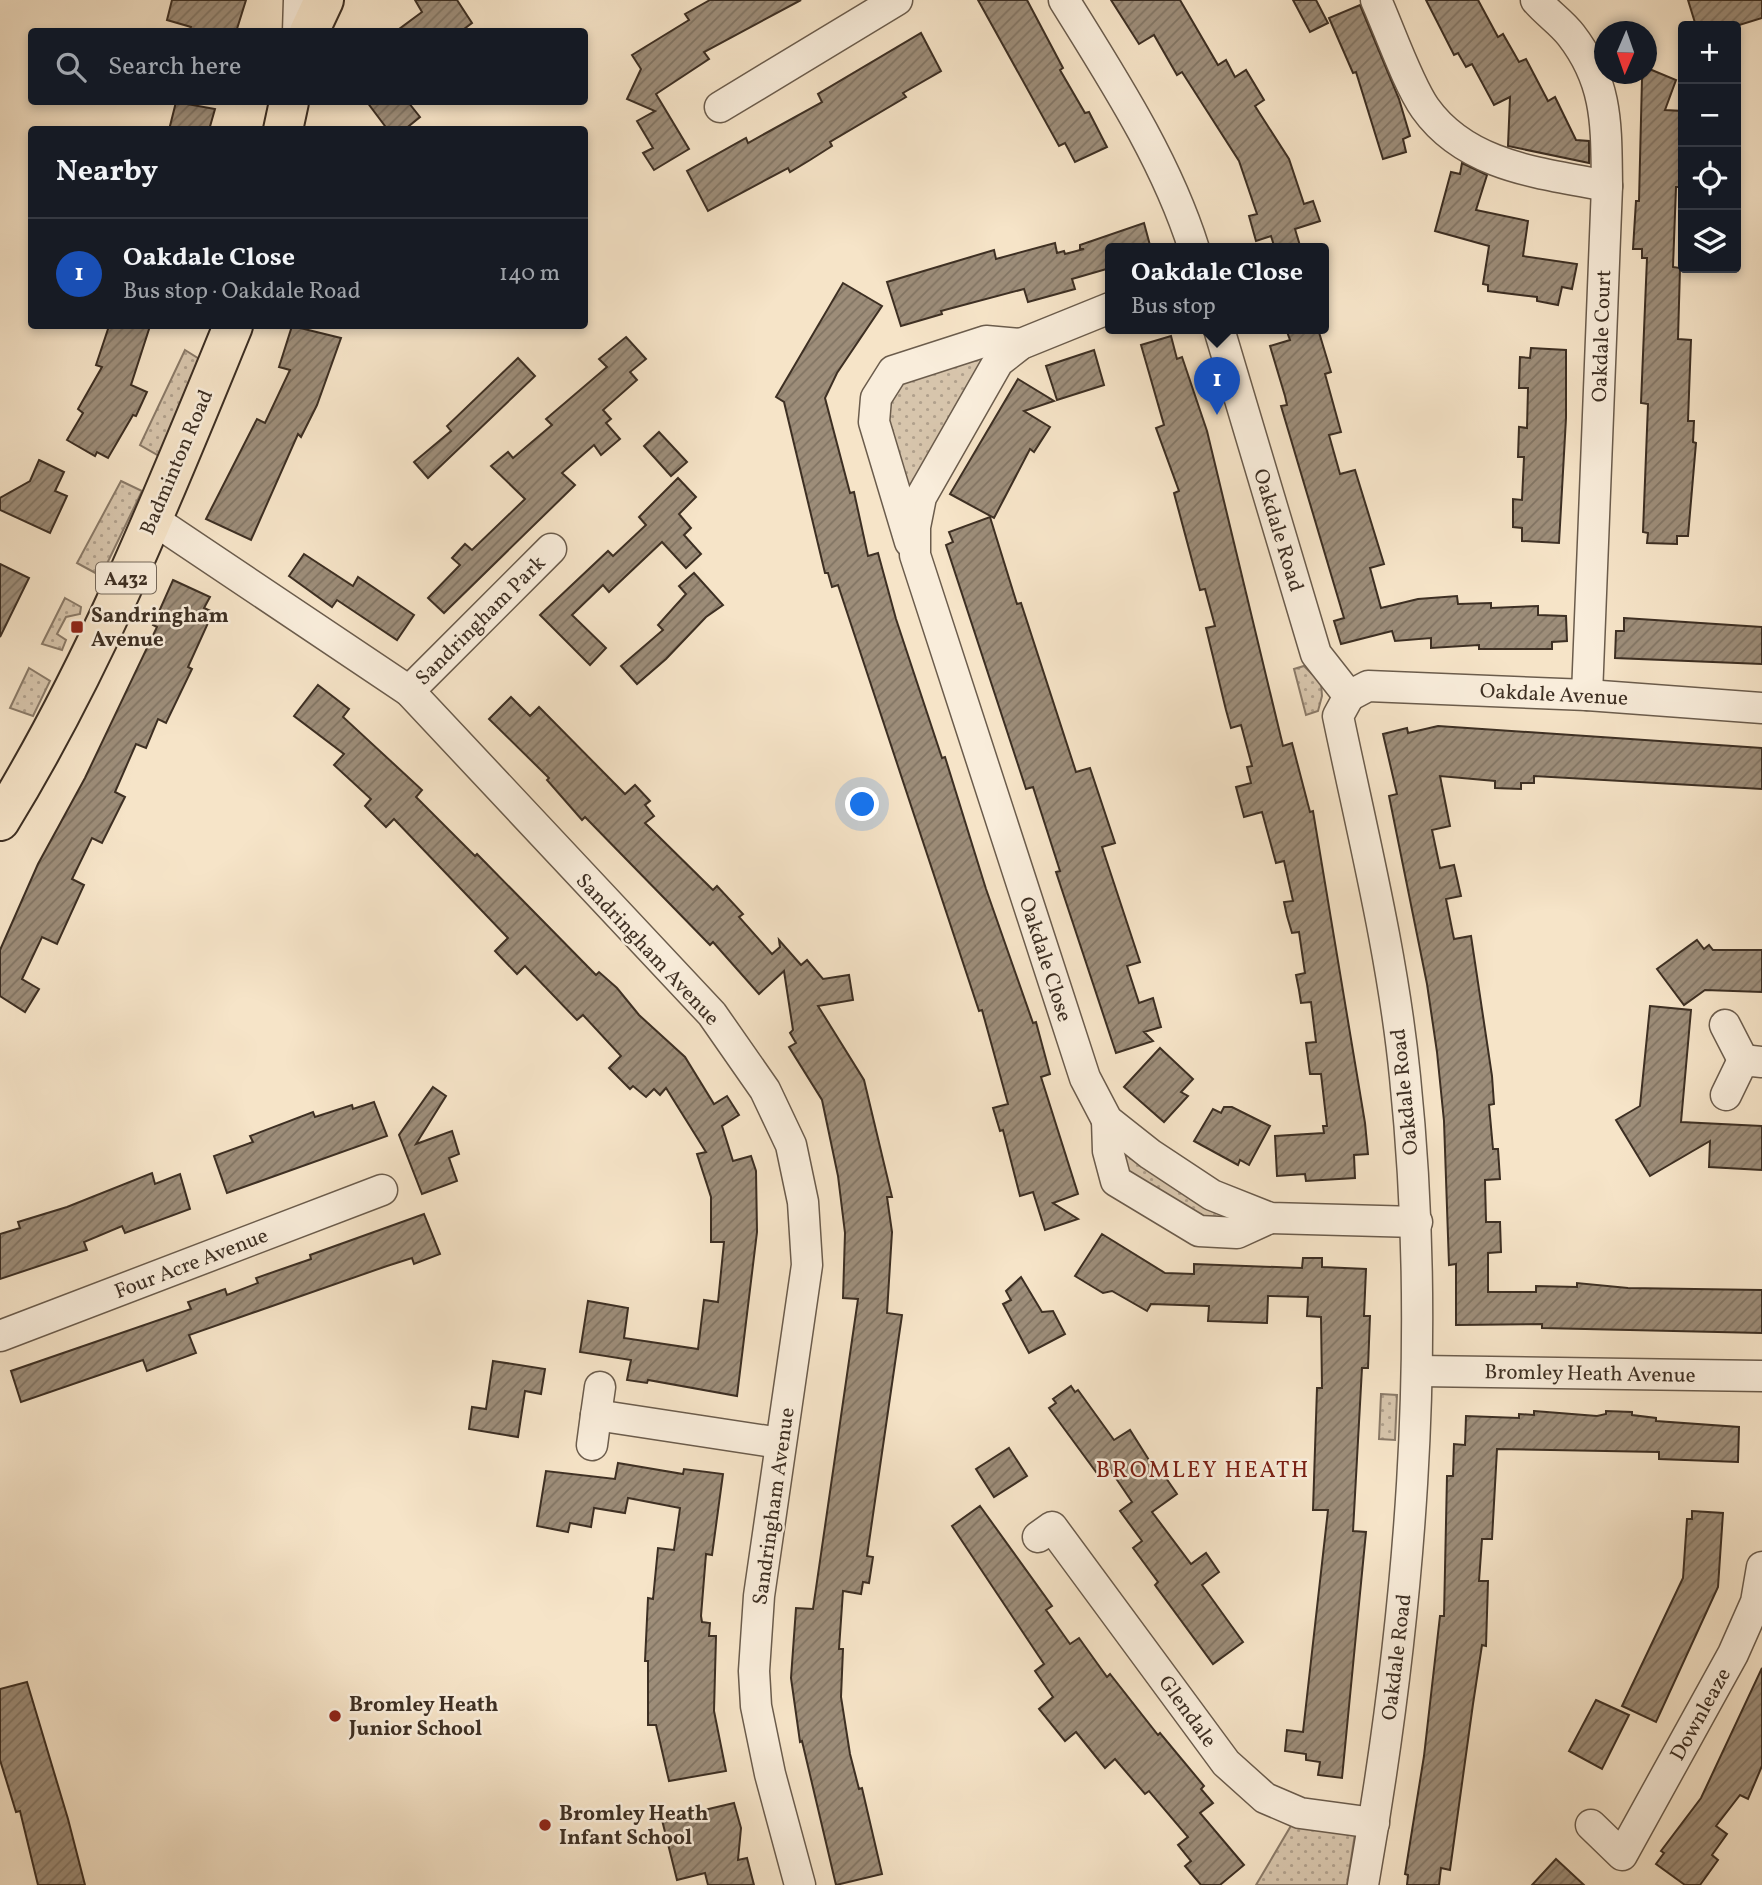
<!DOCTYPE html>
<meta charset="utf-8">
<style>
:root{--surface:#171b24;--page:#242831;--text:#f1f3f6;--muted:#9ea1a6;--line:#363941;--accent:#1a73e8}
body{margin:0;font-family:Vollkorn,serif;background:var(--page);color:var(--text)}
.controls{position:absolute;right:21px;top:21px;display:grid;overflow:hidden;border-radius:7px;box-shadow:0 4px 10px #0003}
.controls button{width:63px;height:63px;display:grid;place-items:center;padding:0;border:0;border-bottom:2px solid var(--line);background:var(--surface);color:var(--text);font:35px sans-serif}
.compass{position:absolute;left:1594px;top:21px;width:63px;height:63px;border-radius:50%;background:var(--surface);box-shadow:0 4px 10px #0003;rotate:182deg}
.you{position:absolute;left:863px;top:805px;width:24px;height:24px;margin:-18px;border:5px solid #fff;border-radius:50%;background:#1a73e8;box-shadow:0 0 0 10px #1a73e833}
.badge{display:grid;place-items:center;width:46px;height:46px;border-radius:50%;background:var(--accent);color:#fff;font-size:23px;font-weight:700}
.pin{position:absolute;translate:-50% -58px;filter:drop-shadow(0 2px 4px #0008)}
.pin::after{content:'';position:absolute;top:37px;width:24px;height:21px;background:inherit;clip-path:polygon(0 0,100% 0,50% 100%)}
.popup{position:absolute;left:1105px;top:243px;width:224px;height:91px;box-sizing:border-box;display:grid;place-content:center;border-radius:7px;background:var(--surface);filter:drop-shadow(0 2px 5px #0005);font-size:23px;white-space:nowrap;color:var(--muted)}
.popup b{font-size:26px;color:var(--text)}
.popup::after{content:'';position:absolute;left:50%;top:100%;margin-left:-14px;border:14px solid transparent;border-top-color:var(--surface)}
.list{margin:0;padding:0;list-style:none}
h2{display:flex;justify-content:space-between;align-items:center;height:91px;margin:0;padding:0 28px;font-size:30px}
h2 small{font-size:23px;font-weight:400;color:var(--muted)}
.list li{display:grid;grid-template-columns:46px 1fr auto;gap:21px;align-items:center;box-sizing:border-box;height:112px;padding:0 28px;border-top:2px solid var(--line)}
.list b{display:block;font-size:26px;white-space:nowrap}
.list p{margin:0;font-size:23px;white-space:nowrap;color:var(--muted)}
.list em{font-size:23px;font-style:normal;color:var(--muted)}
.icon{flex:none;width:38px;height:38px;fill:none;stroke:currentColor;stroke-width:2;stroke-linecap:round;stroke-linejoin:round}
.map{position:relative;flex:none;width:1762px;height:1885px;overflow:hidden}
.search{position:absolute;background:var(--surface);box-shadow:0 4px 10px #0003;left:28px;top:28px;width:560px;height:77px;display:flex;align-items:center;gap:18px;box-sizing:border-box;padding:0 24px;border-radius:7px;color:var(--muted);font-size:26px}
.panel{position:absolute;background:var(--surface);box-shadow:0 4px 10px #0003;left:28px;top:126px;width:560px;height:203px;border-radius:7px}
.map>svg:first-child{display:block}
.grass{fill:url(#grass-dots);stroke:#8a7a68;stroke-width:2}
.building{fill:url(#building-hatch);stroke:#3d2f23;stroke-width:2}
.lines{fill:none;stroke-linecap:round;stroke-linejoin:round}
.minor-casing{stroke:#6b5c4c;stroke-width:33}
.primary-casing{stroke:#3d2f23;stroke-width:42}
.minor{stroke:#f9eddb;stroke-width:30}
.primary{stroke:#f6e4c8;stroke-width:38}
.poi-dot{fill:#8f2418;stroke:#f9eddb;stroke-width:2.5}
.labels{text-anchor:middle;stroke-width:5;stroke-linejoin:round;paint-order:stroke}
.shield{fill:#f9eddb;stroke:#75685a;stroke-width:2}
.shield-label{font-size:19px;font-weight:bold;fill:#3d2f23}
.street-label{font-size:21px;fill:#3d2f23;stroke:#f9eddb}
.poi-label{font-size:21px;font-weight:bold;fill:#3d2f23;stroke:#f9eddb;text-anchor:start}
.neighbourhood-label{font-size:23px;letter-spacing:2px;fill:#7a1f14;stroke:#f9eddb}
</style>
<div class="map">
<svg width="1762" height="1885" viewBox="0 0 1762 1885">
<defs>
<pattern id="grass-dots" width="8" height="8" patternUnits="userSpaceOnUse" patternTransform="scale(1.75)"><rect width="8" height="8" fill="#d7c5ac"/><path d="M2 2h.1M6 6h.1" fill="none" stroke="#b0a08c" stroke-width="1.8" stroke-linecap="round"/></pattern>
<pattern id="building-hatch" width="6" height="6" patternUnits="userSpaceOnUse" patternTransform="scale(1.75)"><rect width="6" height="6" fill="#9d8d79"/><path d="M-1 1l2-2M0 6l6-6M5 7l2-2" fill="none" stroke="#817463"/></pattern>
</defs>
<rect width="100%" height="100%" fill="#f6e4c8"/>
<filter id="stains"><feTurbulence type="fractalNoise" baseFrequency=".00286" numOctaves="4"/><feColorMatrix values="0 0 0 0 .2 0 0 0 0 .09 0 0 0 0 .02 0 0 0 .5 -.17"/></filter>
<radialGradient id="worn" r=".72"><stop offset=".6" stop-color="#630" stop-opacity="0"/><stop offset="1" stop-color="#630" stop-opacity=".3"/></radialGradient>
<g class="grass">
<polygon points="185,350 204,362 161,457 140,445"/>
<polygon points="992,354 909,490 881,412 902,375"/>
<polygon points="121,481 142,491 101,576 77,563"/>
<polygon points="65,598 81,607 80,614 66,617 57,634 66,640 62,650 42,644"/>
<polygon points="1304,666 1321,683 1322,696 1318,711 1306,715 1294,669"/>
<polygon points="29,668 50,681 33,716 10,708"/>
<polygon points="1127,1154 1224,1210 1223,1218 1218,1224 1127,1177 1124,1159"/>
<polygon points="1381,1394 1397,1395 1395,1440 1379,1439"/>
<polygon points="1295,1819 1355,1834 1347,1885 1256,1885"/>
</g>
<g class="building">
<polygon points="172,0 246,0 236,32 189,32 191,27 167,20"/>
<polygon points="415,0 457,0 472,23 460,32 395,32 422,12"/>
<polygon points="710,0 801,0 704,52 709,59 656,94 689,149 654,170 643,153 653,148 637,121 655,111 627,99 641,69 632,55 689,20 685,14"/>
<polygon points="978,0 1027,0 1063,68 1060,70 1085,113 1089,112 1107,147 1075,162 1065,143 1059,146"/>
<polygon points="1111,0 1180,0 1218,65 1226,60 1235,77 1246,70 1264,100 1255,106 1289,159 1304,204 1313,201 1320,221 1295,229 1301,249 1275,249 1271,236 1256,241 1249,216 1257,214 1239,161 1182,72 1177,75 1154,35 1139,44"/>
<polygon points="1293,0 1316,0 1328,23 1310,32"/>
<polygon points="1426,0 1478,0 1498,37 1503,34 1519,62 1526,59 1548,101 1555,97 1576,140 1589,141 1589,163 1508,146 1510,97 1494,105 1472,64 1466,67 1458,53 1454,55"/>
<polygon points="1688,0 1762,0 1762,18 1736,26 1696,26"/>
<polygon points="1360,5 1399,99 1410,136 1403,139 1406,152 1383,159 1356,72 1353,73 1329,18"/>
<polygon points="921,33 941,71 903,93 906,97 830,142 832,146 810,160 790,172 788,168 708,211 687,171 746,138 748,143 822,102 818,94"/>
<polygon points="1647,68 1676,80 1665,110 1683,111 1683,187 1676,187 1673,267 1680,268 1678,339 1691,340 1688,421 1694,421 1693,442 1696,443 1688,536 1677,536 1677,544 1647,543 1648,533 1643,532 1648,404 1641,403 1647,258 1642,258 1642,249 1633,249 1636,201 1639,201 1642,79"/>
<polygon points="176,102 215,109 209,130 169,130"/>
<polygon points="367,102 408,102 420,117 404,130 388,130"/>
<polygon points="1462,163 1487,175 1476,210 1528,221 1523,256 1577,264 1572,289 1562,287 1558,305 1537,301 1537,297 1488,291 1488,285 1483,284 1489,246 1435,231 1451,172 1460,174"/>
<polygon points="1144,223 1151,249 1110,249 1110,268 1072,279 1075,289 1028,302 1024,289 941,311 942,314 901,326 887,282 994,250 996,259 1055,243 1057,253 1064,251 1065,254 1084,249 1080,249 1080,245"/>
<polygon points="843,283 882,306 837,373 825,398 850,493 854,492 868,556 878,553 896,619 942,758 945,757 986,889 1033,1023 1036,1022 1050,1074 1041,1077 1078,1194 1053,1203 1078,1219 1045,1230 1033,1192 1020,1196 1003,1130 1000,1131 993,1108 1008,1104 982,1010 979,1011 838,585 832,587 828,573 825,573 784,402 776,397"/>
<polygon points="109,326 150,326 131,385 147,392 136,416 133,415 108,458 97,452 95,456 67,440 83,413 78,409 102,367 96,365"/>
<polygon points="292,326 341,338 317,405 301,437 298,434 251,540 206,519 257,419 265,423 290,370 279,367"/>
<polygon points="1286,329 1318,329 1331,372 1325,374 1341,432 1329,435 1340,474 1355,470 1384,564 1370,568 1381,608 1418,599 1457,596 1458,604 1491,603 1491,608 1538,606 1538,615 1566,616 1567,641 1552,642 1552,649 1479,649 1479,645 1431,648 1431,638 1395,641 1392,631 1341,644 1334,621 1344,618 1281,406 1287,405 1285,396 1270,346 1290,340"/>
<polygon points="1171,336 1177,359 1182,357 1207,431 1283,746 1292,743 1310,812 1313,811 1365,1123 1368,1154 1354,1155 1355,1178 1306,1181 1305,1174 1277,1176 1275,1136 1324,1133 1323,1126 1327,1126 1321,1074 1310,1074 1306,1043 1316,1042 1311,1002 1301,1003 1299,990 1296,975 1305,973 1299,932 1292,933 1287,916 1284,902 1293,901 1284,861 1276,863 1262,812 1244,817 1236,787 1251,783 1247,767 1252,766 1241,725 1231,728 1226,710 1206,628 1215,626 1205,589 1200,590 1174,493 1179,491 1156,428 1164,425 1141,345"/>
<polygon points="626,337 646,359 630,372 637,380 603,410 611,419 606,423 620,439 601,455 594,445 562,473 575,485 444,613 428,598 460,565 452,558 465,544 472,550 525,499 491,466 508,452 513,458 552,425 546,419 607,367 599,359"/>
<polygon points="1531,348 1566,350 1566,418 1559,543 1522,541 1522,528 1513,527 1513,499 1522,500 1524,457 1518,457 1519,427 1527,428 1528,388 1519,388 1520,357 1530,358"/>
<polygon points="1094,350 1104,385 1057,400 1046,366"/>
<polygon points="518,358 535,376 428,478 414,462 451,431 447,426"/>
<polygon points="1018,379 1054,401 1024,411 1050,427 1034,452 1030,449 994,518 950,494"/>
<polygon points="659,432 687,462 671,476 644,446"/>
<polygon points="39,460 64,472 55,491 67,496 50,533 0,510 0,498 30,481"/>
<polygon points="678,478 696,497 679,514 691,528 684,535 701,554 686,568 662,542 609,592 603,585 572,615 606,648 590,665 540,615 608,551 613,556 646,525 639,517"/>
<polygon points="990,517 1017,604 1021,603 1076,772 1090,768 1115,843 1102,847 1140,962 1127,966 1139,1003 1153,998 1161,1027 1144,1032 1153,1041 1116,1053 1056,872 1060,871 1033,787 1026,789 946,545 953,542 949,532"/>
<polygon points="304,554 353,586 358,577 414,615 397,640 337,600 332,607 289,576"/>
<polygon points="0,564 29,578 0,637"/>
<polygon points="694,573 723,605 706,617 666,659 637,684 621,666 663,630 658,625 686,594 679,586"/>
<polygon points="173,580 210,597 204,608 213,612 188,667 192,669 166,723 158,719 146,748 136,744 115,792 125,797 102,843 92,838 72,879 84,885 57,944 42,937 22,979 39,989 25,1012 0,996 0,950 38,864 85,778 157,627 153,625"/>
<polygon points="1624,618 1762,627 1762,664 1615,658 1616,631 1624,631"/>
<polygon points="318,685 349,709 343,717 422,790 416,797 475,856 477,854 596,975 599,972 617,988 639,1015 685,1057 714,1104 727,1096 739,1115 722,1126 733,1161 751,1156 756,1171 757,1232 737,1396 648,1380 647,1383 627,1380 631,1360 580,1352 588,1301 628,1308 624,1338 698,1349 704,1300 718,1302 724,1242 711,1242 711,1197 697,1154 706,1152 666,1088 660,1095 654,1089 646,1097 633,1086 630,1089 609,1068 621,1056 583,1015 577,1020 525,966 517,974 495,951 508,938 394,819 386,827 365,806 371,799 334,765 344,754 294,716"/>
<polygon points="511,697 530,716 539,707 625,794 635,785 650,801 645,805 654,816 645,823 713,890 717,886 743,914 739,917 772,954 780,947 779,940 801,965 807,960 823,979 849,975 853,1000 818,1006 864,1080 892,1197 887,1197 892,1232 887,1313 902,1315 867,1556 873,1557 869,1583 863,1582 861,1594 843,1591 839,1649 843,1649 841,1697 850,1754 859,1789 862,1788 882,1874 836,1885 802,1741 800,1742 791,1678 796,1608 813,1609 858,1299 843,1298 845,1233 838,1176 822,1100 789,1047 796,1043 790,1033 793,1030 784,971 759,994 713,942 710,945 585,817 582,820 547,780 549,778 489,719"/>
<polygon points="1438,726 1762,748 1762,789 1534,776 1534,783 1521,783 1521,789 1495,788 1495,781 1440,776 1450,826 1432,830 1440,868 1454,865 1461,896 1446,899 1454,939 1471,936 1492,1076 1494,1104 1489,1105 1493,1149 1498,1149 1500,1179 1485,1180 1486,1222 1500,1222 1501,1252 1488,1253 1488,1292 1536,1292 1536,1286 1577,1287 1577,1283 1628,1288 1762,1290 1762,1333 1542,1328 1542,1324 1456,1325 1456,1264 1449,1265 1444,1121 1437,1052 1427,984 1389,796 1397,794 1383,734 1407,728 1408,733"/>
<polygon points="1697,940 1704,949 1709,945 1713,950 1762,950 1762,992 1705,990 1684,1005 1657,969"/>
<polygon points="1650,1006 1691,1010 1681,1122 1762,1126 1762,1170 1709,1167 1710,1141 1650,1176 1616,1120 1640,1106"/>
<polygon points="1160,1048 1193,1079 1181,1092 1188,1096 1164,1122 1124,1087"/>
<polygon points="433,1087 446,1096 416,1144 452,1131 459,1154 449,1158 457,1181 422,1194 399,1135"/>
<polygon points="374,1102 387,1136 227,1193 214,1156 253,1142 250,1136 313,1112 315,1117 352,1105 353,1109"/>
<polygon points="1224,1107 1232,1107 1270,1126 1249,1165 1240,1160 1238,1165 1194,1141 1213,1109 1221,1113"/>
<polygon points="152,1173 155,1184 180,1174 190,1209 125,1233 122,1226 84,1242 87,1250 0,1279 0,1234 20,1228 18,1222 67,1207"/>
<polygon points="424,1214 440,1254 414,1264 412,1258 387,1266 189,1335 196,1353 147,1371 143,1360 21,1402 11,1371 191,1309 188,1302 225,1289 227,1295 258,1283 256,1278 311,1259 310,1255"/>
<polygon points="1102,1234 1165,1273 1194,1274 1194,1264 1302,1268 1303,1258 1322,1258 1322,1267 1366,1269 1364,1316 1370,1316 1368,1368 1362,1368 1353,1531 1366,1532 1342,1778 1318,1775 1320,1762 1306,1760 1306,1754 1285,1751 1287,1730 1303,1732 1328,1510 1313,1510 1317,1388 1322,1388 1321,1317 1307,1316 1308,1297 1268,1296 1267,1323 1208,1321 1209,1306 1151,1304 1147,1311 1112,1291 1103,1293 1075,1276"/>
<polygon points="1021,1277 1042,1312 1053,1311 1065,1334 1029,1353 1003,1304 1011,1300 1006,1291"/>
<polygon points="493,1361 545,1369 541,1394 525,1391 518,1437 469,1429 472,1407 486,1409"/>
<polygon points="1071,1386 1075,1392 1078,1390 1114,1440 1130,1430 1154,1468 1157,1465 1177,1494 1152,1512 1191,1564 1206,1553 1219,1572 1202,1585 1243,1642 1213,1664 1155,1585 1158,1582 1133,1548 1142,1541 1120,1511 1132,1502 1107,1465 1096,1472 1049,1408 1056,1403 1053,1399"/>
<polygon points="1534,1411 1597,1416 1606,1414 1606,1411 1632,1412 1632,1415 1656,1418 1656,1421 1739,1427 1738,1462 1659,1459 1659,1452 1497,1449 1492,1539 1482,1539 1479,1581 1488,1581 1486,1646 1482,1645 1473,1704 1450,1870 1441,1868 1439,1885 1407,1885 1408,1875 1405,1874 1424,1756 1440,1616 1444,1616 1447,1476 1453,1476 1454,1444 1465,1445 1466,1416 1519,1418 1519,1414 1534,1415"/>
<polygon points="1009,1448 1027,1476 994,1497 976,1469"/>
<polygon points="618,1463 683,1474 684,1469 723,1474 712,1555 706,1554 701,1616 702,1622 710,1623 709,1636 716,1636 714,1711 726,1771 669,1781 656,1725 648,1725 648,1661 645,1661 648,1598 653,1599 658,1548 674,1550 680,1508 628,1498 625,1513 594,1508 591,1527 570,1523 568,1532 537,1526 546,1471 615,1479"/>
<polygon points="980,1506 1052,1606 1046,1610 1070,1644 1079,1638 1107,1677 1110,1674 1158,1735 1160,1733 1204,1786 1201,1789 1213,1803 1200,1813 1244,1865 1220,1885 1201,1885 1185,1866 1191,1861 1178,1845 1188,1837 1149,1791 1145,1794 1115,1759 1105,1768 1076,1732 1065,1741 1039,1709 1053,1697 1035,1671 1044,1664 952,1526"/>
<polygon points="1692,1511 1723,1513 1718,1587 1656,1722 1622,1706 1683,1578 1687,1519 1692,1519"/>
<polygon points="1762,1668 1762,1766 1748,1799 1740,1795 1716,1826 1727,1834 1712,1855 1718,1860 1700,1885 1685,1885 1656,1864 1664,1853 1661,1851 1701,1798"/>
<polygon points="27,1682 68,1819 85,1885 38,1885 20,1811 16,1812 0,1760 0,1689"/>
<polygon points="1596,1700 1629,1715 1602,1769 1569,1751"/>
<polygon points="734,1803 741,1828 738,1860 747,1858 754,1885 708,1885 705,1873 677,1880 662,1820"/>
<polygon points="1556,1859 1584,1885 1532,1885"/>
</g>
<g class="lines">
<g class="minor-casing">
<g id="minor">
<path d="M1064 0C1113 79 1166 160 1194 249"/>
<path d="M1376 0C1389 29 1408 84 1425 108 1467 167 1541 173 1607 186"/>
<path d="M1536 0C1547 13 1561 22 1571 35 1609 84 1606 128 1607 186L1587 695"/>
<polyline points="298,32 299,0"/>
<polyline points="720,107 897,0"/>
<polyline points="1110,308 1021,344 998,362 921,497 915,527 915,555 1085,1078 1107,1120 1150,1154 1212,1195 1270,1218 1417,1222"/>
<polyline points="1219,329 1316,654 1349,696"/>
<polyline points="154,520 409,691 712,1014 765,1090 791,1145 803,1202 807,1265 759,1596 754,1671 756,1706 770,1774 800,1885"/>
<polyline points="910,542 874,422 876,398 893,371 986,341 1021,344"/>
<polyline points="409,691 551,549"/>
<path d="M1349 696 1338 716C1363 836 1393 955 1405 1077 1433 1347 1410 1618 1363 1885"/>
<polyline points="1349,696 1368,686 1587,695 1762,708"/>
<polyline points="1725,1025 1743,1060"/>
<polyline points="1726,1095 1743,1060 1762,1062"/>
<polyline points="1107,1120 1108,1151 1116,1181 1199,1231 1237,1233 1270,1218"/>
<polyline points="0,1336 382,1190"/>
<polyline points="1419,1371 1762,1376"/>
<polyline points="600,1387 596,1415 780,1443"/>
<polyline points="592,1445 596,1415"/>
<polyline points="1038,1537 1052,1527 1226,1763 1265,1798 1300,1813 1374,1823"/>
<polyline points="1591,1825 1622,1855 1733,1654 1756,1602 1762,1567"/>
</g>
</g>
<g class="primary-casing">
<g id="primary">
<polyline points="309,32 324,0"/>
<polyline points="283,130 289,102"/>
<path d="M0 821C96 665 164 494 233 326"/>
</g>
</g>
<use href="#minor" class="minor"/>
<use href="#primary" class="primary"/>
</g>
<g class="poi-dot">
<rect x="70" y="620" width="14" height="14" rx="3.5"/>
<circle cx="335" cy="1716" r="7"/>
<circle cx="545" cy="1825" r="7"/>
</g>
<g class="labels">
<rect class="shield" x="96" y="562.5" width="60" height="31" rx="5"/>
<g class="shield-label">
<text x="126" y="585">A432</text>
</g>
<g class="street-label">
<text transform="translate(1601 336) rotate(-88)" y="7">Oakdale Court</text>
<text transform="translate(176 462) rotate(-67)" y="7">Badminton Road</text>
<text transform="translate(1279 530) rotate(73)" y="7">Oakdale Road</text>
<text transform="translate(480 620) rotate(-45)" y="7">Sandringham Park</text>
<text transform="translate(1554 694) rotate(3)" y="7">Oakdale Avenue</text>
<text transform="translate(648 949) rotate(47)" y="7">Sandringham Avenue</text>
<text transform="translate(1046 959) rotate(72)" y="7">Oakdale Close</text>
<text transform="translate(1404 1092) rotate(-96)" y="7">Oakdale Road</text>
<text transform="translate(191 1263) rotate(-21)" y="7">Four Acre Avenue</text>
<text transform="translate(1590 1373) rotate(1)" y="7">Bromley Heath Avenue</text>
<text transform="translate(773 1506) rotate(-82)" y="7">Sandringham Avenue</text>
<text transform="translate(1396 1657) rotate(-83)" y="7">Oakdale Road</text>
<text transform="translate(1188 1711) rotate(54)" y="7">Glendale</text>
<text transform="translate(1700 1714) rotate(-61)" y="7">Downleaze</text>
</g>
<g class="poi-label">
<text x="91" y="622">Sandringham<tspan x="91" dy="24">Avenue</tspan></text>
<text x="349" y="1711">Bromley Heath<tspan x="349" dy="24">Junior School</tspan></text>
<text x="559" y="1820">Bromley Heath<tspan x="559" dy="24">Infant School</tspan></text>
</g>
<g class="neighbourhood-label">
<text x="1203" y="1477">BROMLEY HEATH</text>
</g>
</g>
<rect width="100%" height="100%" filter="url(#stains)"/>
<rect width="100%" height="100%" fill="url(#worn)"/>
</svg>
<div class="controls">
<button>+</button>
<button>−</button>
<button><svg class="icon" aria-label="locate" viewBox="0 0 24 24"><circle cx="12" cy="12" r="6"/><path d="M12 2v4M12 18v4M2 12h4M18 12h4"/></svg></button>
<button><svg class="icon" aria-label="layers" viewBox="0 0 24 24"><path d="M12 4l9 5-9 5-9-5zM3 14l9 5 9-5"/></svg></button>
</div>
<svg class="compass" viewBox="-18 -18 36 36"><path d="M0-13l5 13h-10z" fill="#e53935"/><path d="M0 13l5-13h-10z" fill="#9ea1a6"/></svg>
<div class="you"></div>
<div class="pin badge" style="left:1217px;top:415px;background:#1a4fb4">1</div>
<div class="popup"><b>Oakdale Close</b>Bus stop</div>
<div class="search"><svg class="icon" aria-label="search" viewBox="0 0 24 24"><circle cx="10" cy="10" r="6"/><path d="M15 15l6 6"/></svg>Search here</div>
<section class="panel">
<h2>Nearby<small></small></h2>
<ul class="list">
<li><span class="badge" style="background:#1a4fb4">1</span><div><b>Oakdale Close</b><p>Bus stop · Oakdale Road</p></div><em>140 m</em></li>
</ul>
</section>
</div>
